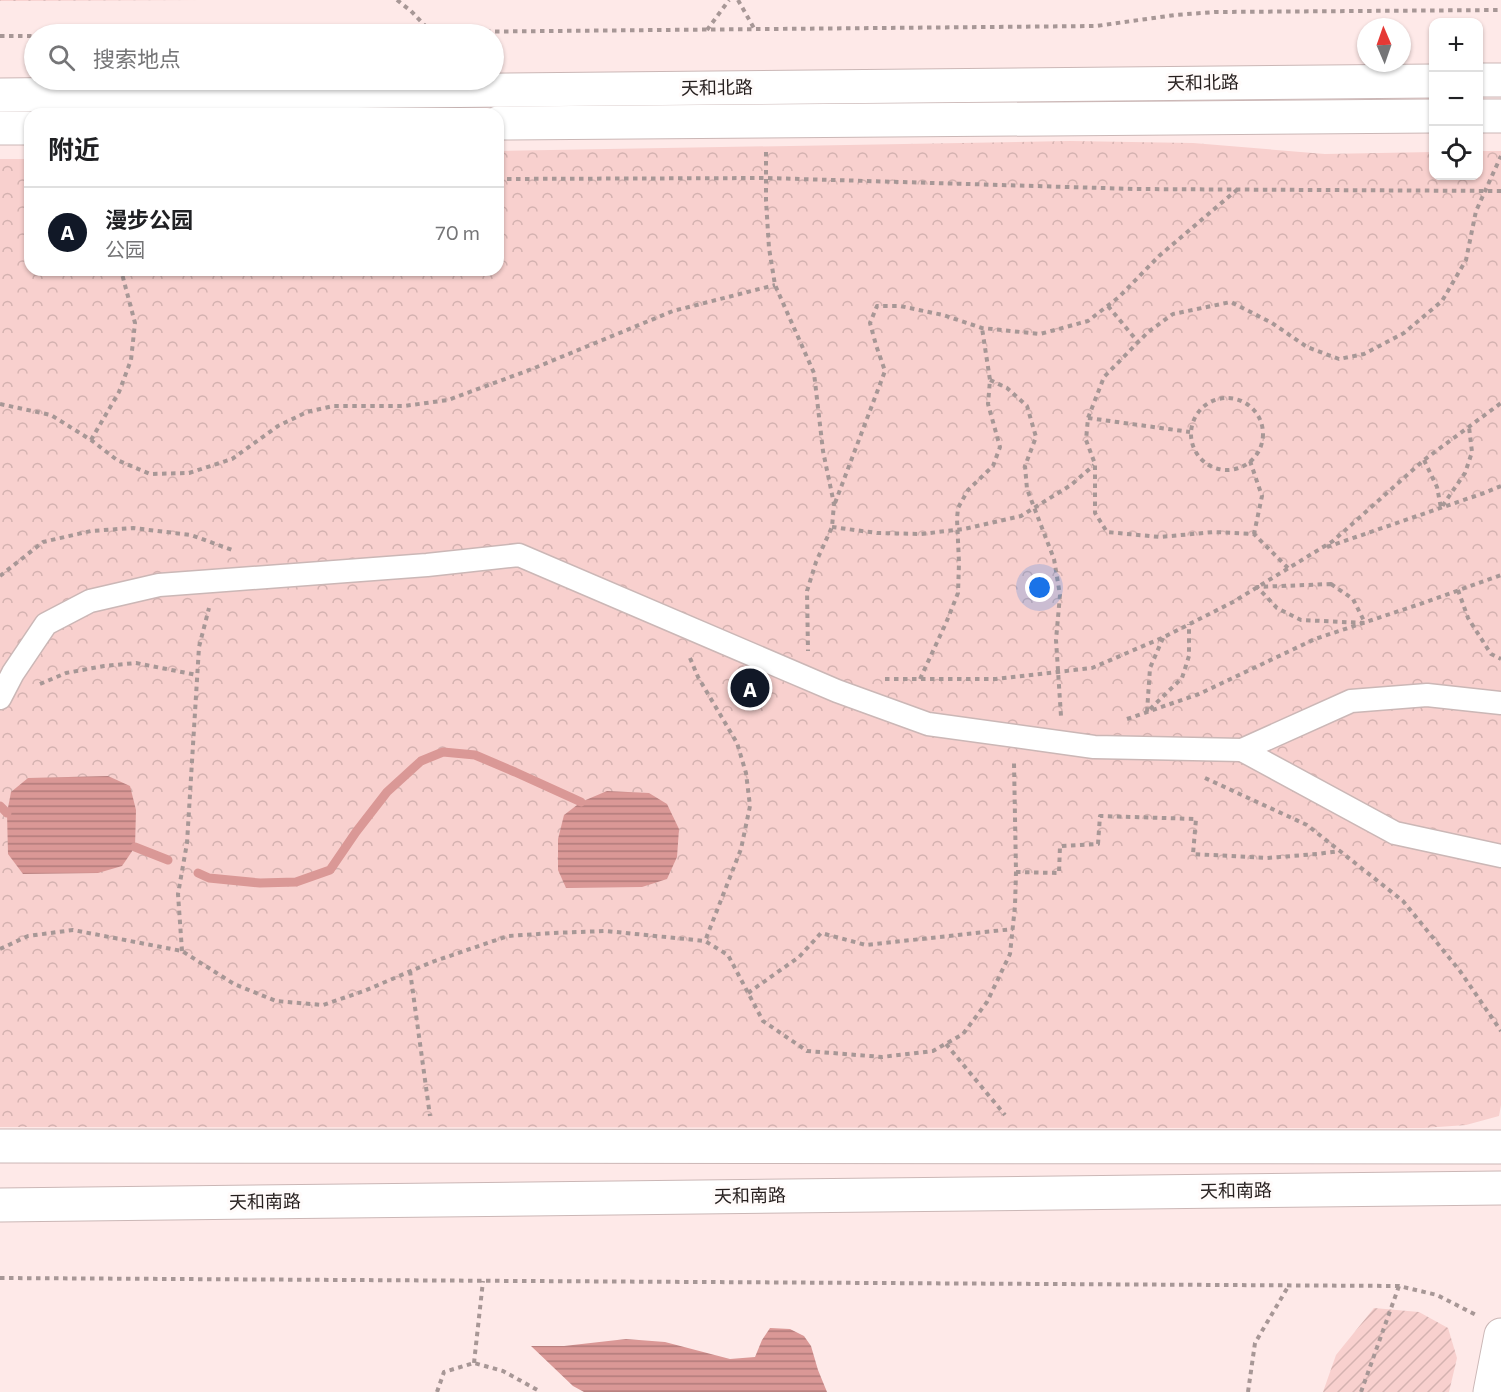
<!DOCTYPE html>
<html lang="zh">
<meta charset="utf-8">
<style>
:root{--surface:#fff;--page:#f6f6f6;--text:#202124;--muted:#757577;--line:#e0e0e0;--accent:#111827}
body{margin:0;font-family:Commissioner,"Noto Sans SC",sans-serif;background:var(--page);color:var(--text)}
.controls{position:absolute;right:18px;top:18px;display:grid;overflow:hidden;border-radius:12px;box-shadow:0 2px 4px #0004}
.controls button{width:54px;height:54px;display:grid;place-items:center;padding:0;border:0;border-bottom:2px solid var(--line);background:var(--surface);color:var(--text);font:30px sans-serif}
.compass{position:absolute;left:1357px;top:18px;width:54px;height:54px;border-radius:50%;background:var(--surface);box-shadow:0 2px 4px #0004;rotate:358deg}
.you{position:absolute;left:1040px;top:588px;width:21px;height:21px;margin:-15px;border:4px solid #fff;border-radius:50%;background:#1a73e8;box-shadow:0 0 0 9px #1a73e833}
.badge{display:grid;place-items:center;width:39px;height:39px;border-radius:50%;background:var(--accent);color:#fff;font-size:20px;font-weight:700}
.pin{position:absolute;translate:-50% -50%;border:3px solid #fff;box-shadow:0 2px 6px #0006}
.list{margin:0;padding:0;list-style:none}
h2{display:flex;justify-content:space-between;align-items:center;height:78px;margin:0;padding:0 24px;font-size:26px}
h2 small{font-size:20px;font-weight:400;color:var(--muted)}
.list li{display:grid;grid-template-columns:39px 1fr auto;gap:18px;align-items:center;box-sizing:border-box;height:90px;padding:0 24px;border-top:2px solid var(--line)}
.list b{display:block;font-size:22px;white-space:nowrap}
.list p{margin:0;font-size:20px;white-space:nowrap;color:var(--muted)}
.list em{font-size:20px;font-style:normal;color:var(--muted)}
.icon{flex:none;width:33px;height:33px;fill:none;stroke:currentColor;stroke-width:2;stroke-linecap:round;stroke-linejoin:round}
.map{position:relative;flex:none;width:1501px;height:1392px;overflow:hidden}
.search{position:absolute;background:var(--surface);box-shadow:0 2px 4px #0004;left:24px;top:24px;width:480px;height:66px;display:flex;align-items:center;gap:15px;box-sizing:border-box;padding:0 21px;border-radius:33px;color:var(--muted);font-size:22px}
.panel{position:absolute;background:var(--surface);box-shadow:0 2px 4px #0004;left:24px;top:108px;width:480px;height:168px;border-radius:18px}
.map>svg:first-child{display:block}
.park{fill:url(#park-crowns)}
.garden{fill:url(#garden-furrows)}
.water{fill:url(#water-rules)}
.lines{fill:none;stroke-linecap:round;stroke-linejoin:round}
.stream{stroke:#da9896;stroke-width:9}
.pedestrian-casing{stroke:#cbb7b6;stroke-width:25}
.tertiary-casing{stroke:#cbb7b6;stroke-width:35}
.secondary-casing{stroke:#cbb7b6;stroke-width:35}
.path{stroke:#a79796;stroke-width:4;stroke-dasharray:4.5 4.5;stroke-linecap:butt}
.pedestrian{stroke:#fff;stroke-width:22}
.tertiary{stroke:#fff;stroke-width:33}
.secondary{stroke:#fff;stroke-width:33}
.labels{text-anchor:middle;stroke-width:6;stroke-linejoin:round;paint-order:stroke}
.street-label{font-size:18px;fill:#251e1d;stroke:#fffbfa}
</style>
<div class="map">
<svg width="1501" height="1392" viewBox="0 0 1501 1392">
<defs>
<pattern id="park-crowns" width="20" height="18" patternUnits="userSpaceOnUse" patternTransform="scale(1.5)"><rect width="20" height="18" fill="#f8d0ce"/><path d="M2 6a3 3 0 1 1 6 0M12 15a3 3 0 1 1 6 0" fill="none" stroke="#d4b2b0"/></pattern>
<pattern id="garden-furrows" width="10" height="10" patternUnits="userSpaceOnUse" patternTransform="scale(1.5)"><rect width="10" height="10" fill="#f8d0ce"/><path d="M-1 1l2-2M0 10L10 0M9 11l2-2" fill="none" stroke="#d4b2b0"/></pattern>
<pattern id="water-rules" width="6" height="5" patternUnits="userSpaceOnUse" patternTransform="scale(1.5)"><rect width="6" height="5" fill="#da9896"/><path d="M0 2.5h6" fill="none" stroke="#b17b7a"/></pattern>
</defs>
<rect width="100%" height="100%" fill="#fee9e8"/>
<polygon class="park" points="1070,141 1193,143 1325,154 1433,152 1434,176 1478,176 1479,151 1501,151 1501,1105 1499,1116 1466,1125 1424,1128 0,1127 0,159 30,159 30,270 498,270 498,151"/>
<g class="garden">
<polygon points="0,0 201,0 0,1"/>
<polygon points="1374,1308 1419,1312 1448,1328 1457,1358 1449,1392 1323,1392 1336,1355"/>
</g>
<g class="water">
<polygon points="108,776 130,786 136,810 135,847 122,866 98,873 23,874 8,854 7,813 11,792 28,778"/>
<polygon points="607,791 649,793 667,804 679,829 677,857 667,879 642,887 566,888 558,870 558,839 564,815 581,802"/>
<polygon points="770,1328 790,1329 804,1336 811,1346 818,1370 827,1392 584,1392 573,1386 531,1346 564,1346 626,1339 665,1342 730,1359 755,1357 762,1340"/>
</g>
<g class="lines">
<g class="stream">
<polyline points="0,806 7,813"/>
<polyline points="135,847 168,860"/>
<polyline points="198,873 209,878 260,883 296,882 330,870 356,832 387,792 421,761 443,752 475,755 515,772 581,802"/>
</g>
<g class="pedestrian-casing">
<g id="pedestrian">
<polyline points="0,698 13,673 46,624 90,601 159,585 427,565 519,555 837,691 928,724 1094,747 1242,750 1351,701 1427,695 1501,703"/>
<polyline points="1242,750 1395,833 1501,856"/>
</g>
</g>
<g class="tertiary-casing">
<g id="tertiary">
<polyline points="1478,80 1501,80"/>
<polyline points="0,95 1434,81"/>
<polyline points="1478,116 1501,116"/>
<polyline points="498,123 1434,116"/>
<polyline points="0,128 30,128"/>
<polyline points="0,1146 1501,1147"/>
<polyline points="0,1205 1501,1188"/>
</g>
</g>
<g class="secondary-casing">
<polyline id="secondary" points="1490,1392 1501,1335"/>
</g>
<g class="path">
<polyline points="397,0 411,11 431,32"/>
<polyline points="738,0 755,30"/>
<polyline points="707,30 729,0"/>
<polyline points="225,34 1096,26 1175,15 1215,12 1501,10"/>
<polyline points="0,36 34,36"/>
<polyline points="766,152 766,201 769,248 775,285 814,373 823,451 834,504 832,527 816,562 807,591 808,651"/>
<polyline points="498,179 766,178 1135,189 1501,191"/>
<polyline points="1108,306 1138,342"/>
<polyline points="990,380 1007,388 1027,406 1036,437 1025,466 1027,489 1054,559 1060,595 1056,640 1061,716"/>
<circle cx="1227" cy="434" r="36"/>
<polyline points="0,404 51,415 91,440 117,460 150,474 189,473 232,459 278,426 307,412 333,406 404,406 448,400 532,369 673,311 775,285"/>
<polyline points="1088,418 1190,432"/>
<polyline points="91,440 119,392 131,360 135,323 121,270"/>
<polyline points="1424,460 1437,487 1441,508 1465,473 1472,452 1469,427"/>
<polyline points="1250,461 1262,496 1254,534"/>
<polyline points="835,503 885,371 876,345 870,323 877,306 900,306 943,315 982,328 1040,334 1088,321 1119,297 1159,256 1239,188"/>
<polyline points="832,527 877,533 921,534 964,529 1021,516 1071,485 1094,465"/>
<polyline points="1327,547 1484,493 1501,486"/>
<polyline points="1288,568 1254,534 1214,532 1160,537 1107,532 1095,513 1095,464 1086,440 1088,418 1104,377 1148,332 1173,314 1231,302 1272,323 1307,347 1339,359 1364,354 1404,333 1442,301 1466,260 1476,211 1501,156"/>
<polyline points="0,576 43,542 91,531 133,528 191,535 235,551"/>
<polygon points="1331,584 1353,599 1365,623 1301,620 1277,608 1257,587"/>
<polyline points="1458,590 1468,618 1491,654 1501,659"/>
<polyline points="1163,638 1150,668 1147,712 1182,678 1189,656 1189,624"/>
<polyline points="690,658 698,677 737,743 746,773 750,806 741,849 705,941"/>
<polyline points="885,679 996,679 1092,668 1164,637 1233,602 1333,541 1424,460 1501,403"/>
<polyline points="920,679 946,623 958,593 959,563 957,519 958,508 968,490 993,466 1000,447 988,404 990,380 982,328"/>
<polyline points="40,684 66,673 104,666 136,663 197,675"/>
<polyline points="1127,719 1199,694 1315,639 1426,602 1501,575"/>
<polyline points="1205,778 1307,825 1403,901 1460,971 1501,1031"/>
<polyline points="1016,872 1059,873 1060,846 1098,844 1100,816 1196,819 1193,854 1267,858 1317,854 1340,851"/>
<polyline points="0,949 28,936 73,930 182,951 234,984 276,1001 323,1005 364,991 432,962 508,936 553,933 606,931 705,941 728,955 763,1021 807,1051 882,1057 933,1051 963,1034 987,1002 1010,954 1015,906 1016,872 1014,763"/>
<polyline points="182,951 178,894 187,843 199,647 209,608"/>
<polyline points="410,971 430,1116"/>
<polyline points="748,993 799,957 821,933 866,945 1013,929"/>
<polyline points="946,1044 1005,1115"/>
<polyline points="0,1278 1399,1286 1437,1295 1478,1316"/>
<polyline points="474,1363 483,1281"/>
<polyline points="437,1392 444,1372 474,1363 503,1371 541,1392"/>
<polyline points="1248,1392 1255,1343 1289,1285"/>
<polyline points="1361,1392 1399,1286"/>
</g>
<use href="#pedestrian" class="pedestrian"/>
<use href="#tertiary" class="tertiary"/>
<use href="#secondary" class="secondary"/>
</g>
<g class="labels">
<g class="street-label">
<text transform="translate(1203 83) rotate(-1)" y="6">天和北路</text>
<text transform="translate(717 88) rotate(-1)" y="6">天和北路</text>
<text transform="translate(1236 1191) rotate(-1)" y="6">天和南路</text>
<text transform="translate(750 1196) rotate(-1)" y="6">天和南路</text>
<text transform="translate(265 1202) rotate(-1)" y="6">天和南路</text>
</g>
</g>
</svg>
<div class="controls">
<button>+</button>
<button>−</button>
<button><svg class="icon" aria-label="locate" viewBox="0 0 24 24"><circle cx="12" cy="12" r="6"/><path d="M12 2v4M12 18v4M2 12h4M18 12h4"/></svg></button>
</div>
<svg class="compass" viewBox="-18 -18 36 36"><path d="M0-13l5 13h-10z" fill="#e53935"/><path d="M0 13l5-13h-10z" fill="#757577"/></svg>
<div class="you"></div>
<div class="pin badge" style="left:750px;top:688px">A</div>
<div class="search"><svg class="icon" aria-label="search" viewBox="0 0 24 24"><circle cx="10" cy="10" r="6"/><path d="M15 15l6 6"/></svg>搜索地点</div>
<section class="panel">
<h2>附近<small></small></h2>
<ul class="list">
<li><span class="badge">A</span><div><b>漫步公园</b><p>公园</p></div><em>70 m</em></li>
</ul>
</section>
</div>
